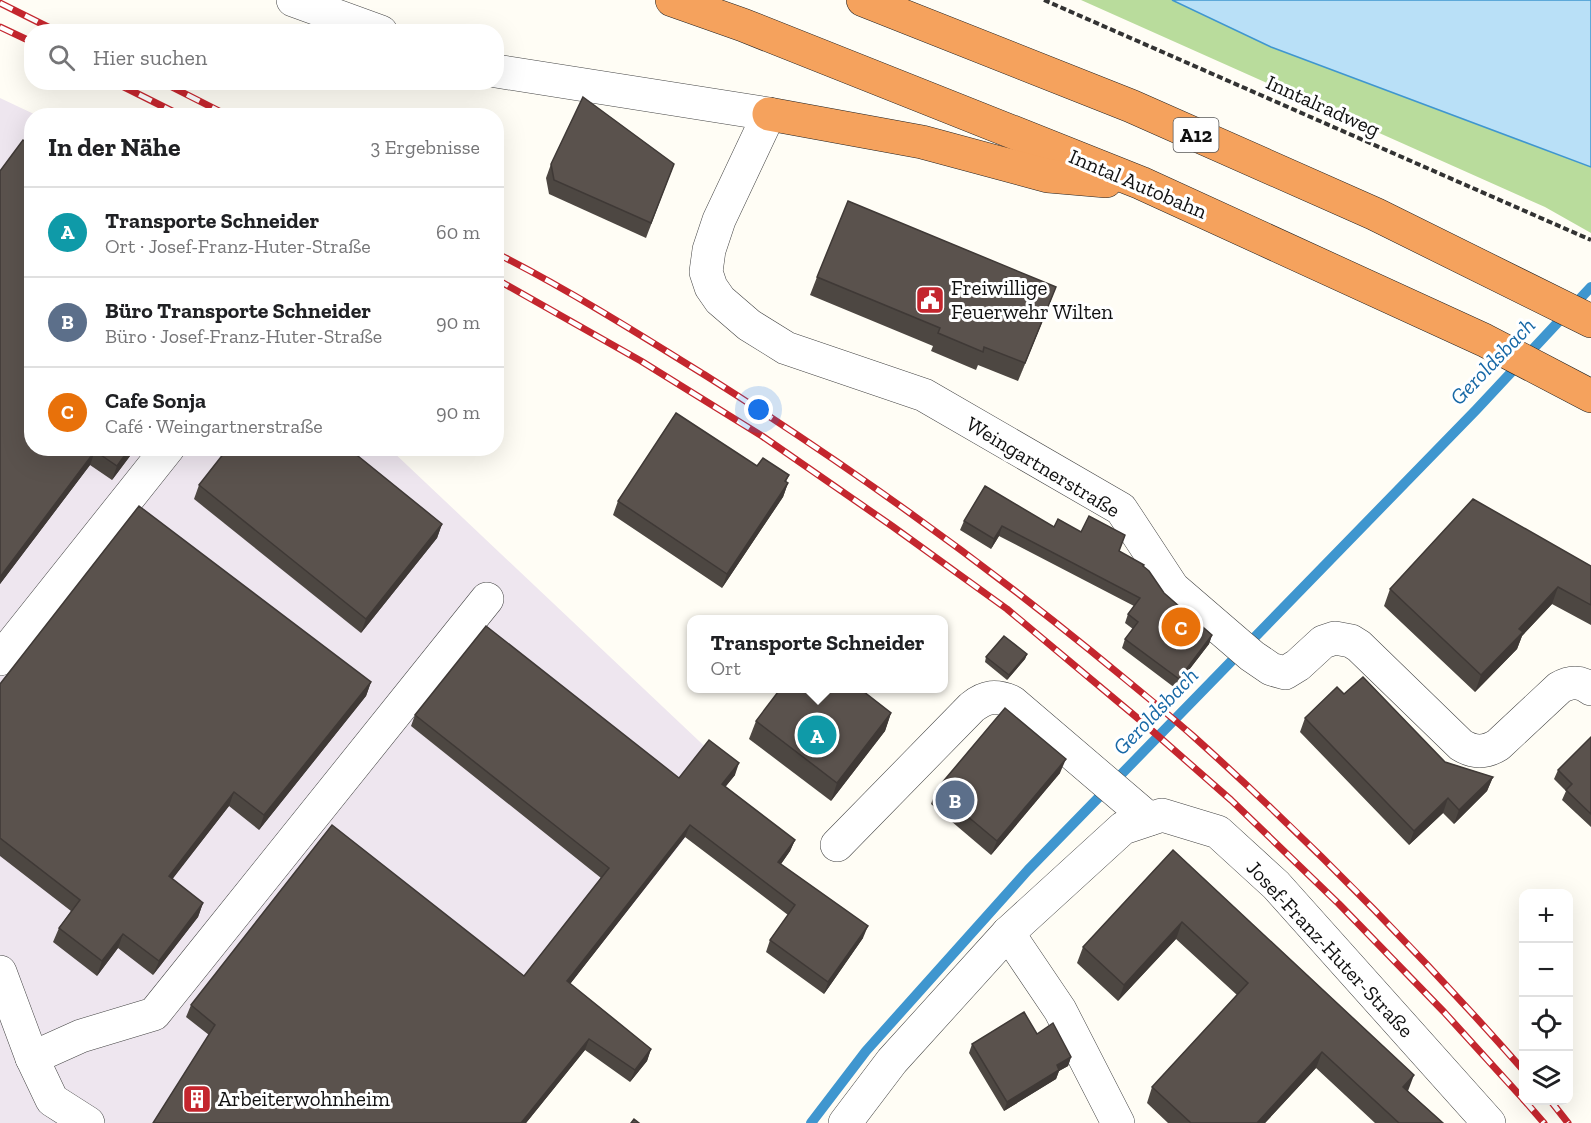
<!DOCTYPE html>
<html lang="de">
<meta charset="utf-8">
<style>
:root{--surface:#fff;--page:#f2f2f2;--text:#202124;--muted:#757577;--line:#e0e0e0;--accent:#b45309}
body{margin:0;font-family:"Zilla Slab",serif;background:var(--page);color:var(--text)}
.controls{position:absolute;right:18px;bottom:18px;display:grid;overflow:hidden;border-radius:12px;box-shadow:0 6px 24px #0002}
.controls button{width:54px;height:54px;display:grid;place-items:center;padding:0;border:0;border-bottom:2px solid var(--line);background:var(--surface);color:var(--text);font:30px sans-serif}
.you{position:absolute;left:759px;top:410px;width:21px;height:21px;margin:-15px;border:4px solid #fff;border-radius:50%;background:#1a73e8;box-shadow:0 0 0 9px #1a73e833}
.badge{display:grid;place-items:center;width:39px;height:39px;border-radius:50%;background:var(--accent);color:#fff;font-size:20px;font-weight:700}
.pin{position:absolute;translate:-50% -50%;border:3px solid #fff;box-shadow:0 2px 6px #0006}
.popup{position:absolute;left:687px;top:615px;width:261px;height:78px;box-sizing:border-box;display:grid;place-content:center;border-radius:12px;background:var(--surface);filter:drop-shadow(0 2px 4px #0005);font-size:20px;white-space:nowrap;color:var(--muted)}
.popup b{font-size:22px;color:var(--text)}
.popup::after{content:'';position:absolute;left:50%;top:100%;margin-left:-12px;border:12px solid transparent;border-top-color:var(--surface)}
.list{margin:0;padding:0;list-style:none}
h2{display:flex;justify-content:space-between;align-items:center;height:78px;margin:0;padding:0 24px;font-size:26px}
h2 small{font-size:20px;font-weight:400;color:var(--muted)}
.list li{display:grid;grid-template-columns:39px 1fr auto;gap:18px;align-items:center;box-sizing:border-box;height:90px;padding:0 24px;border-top:2px solid var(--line)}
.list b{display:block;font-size:22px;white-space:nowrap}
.list p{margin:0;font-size:20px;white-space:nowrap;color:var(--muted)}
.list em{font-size:20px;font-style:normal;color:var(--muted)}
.icon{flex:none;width:33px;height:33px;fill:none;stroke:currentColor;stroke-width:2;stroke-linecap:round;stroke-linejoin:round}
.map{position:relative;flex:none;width:1591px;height:1123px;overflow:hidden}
.search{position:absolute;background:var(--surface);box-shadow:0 6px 24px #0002;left:24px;top:24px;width:480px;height:66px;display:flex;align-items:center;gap:15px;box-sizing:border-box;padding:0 21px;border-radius:24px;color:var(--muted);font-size:22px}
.panel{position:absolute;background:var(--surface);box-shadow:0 6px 24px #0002;left:24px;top:108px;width:480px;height:348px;border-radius:24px}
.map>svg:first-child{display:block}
.industrial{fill:#eee6ef}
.forest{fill:#b9dc9c}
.water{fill:#b9e0f7;stroke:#3f96cf;stroke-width:1.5}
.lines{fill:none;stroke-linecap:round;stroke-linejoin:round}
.stream{stroke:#3f96cf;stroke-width:10}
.minor-casing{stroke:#444;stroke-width:34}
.highway-casing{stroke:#222;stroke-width:34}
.path{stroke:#333;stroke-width:4;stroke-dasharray:6 3;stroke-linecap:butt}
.minor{stroke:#fff;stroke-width:33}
.highway{stroke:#f5a25d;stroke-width:33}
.rail-casing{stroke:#c4262e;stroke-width:7}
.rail{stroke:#fff;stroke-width:4.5;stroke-dasharray:14;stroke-linecap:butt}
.wall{fill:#4d4742}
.shaded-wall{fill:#3f3936}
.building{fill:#5a524d;stroke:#3f3936;stroke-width:1.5}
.labels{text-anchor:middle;stroke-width:6;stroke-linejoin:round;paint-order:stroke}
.shield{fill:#fff;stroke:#585858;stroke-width:1.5}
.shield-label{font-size:20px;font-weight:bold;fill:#111}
.street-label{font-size:21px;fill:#111;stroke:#fff}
.poi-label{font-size:21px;fill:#111;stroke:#fff;text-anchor:start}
.water-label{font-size:22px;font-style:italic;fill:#1768a6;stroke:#fff}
</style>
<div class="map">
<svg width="1591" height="1123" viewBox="0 0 1591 1123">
<rect width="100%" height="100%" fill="#fffdf5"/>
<polygon class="industrial" points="0,98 36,115 32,116 32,448 390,449 735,775 460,1123 0,1123"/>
<polygon class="forest" points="1081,0 1172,0 1271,47 1591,167 1591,233 1545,207"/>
<polygon class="water" points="1172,0 1591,0 1591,167 1271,47"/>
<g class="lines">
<polyline class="stream" points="811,1123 866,1051 1028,870 1476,410 1591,287"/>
<g class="minor-casing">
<g id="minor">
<polyline points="293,0 381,32"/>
<path d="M496 71 769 114 719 220 709 250 706 272 711 287 720 300 749 325 786 348 924 395 1121 509 1173 588 1252 656 1271 669 1285 673 1298 665 1323 642 1335 638 1351 641 1359 646 1461 745C1474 753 1485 753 1498 745L1559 688C1571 681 1580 681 1591 689"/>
<polyline points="0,659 168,448"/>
<path d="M837 845 972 707C986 696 996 695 1012 702L1149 819"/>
<polyline points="1008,933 1060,1010 1118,1123"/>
<polyline points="0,972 32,1058 52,1100 88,1123"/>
<polyline points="32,1058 81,1036 154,1014 487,599"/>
<polyline points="845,1123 892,1061 1008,933 1123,828 1162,815 1218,832 1276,885 1489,1123"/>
</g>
</g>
<g class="highway-casing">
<g id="highway">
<polyline points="672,0 743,25 1141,183 1484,340 1591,396"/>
<polyline points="863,0 1131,106 1375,214 1591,321"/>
<polyline points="769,114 922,142 1048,176 1106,181"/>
</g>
</g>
<polyline class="path" points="1044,0 1591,240"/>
<use href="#minor" class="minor"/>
<use href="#highway" class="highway"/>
<g class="rail-casing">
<g id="rail">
<polyline points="0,3 58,32"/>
<polyline points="0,27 32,42"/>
<polyline points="114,82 182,116"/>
<polyline points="162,82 229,116"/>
<path d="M496 253C569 290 639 334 708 377 841 461 969 552 1091 651 1125 679 1160 707 1193 736 1310 841 1420 953 1524 1071"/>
<polyline points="496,279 641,361 762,436 892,526 1007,609 1141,721 1231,800 1339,904 1444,1012 1524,1100"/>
<polyline points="1524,1100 1544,1123"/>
<polyline points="1550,1100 1568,1123"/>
</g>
</g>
<use href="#rail" class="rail"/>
</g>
<g class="wall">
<polygon points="551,164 674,164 646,238 549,194 546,178"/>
<polygon points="0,171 136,448 112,480 90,465 0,584"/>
<polygon points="817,277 1049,305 1018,381 978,365 976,370 931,351 933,346 810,295"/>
<polygon points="757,466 789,475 786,482 788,483 783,497 722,588 613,515 618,501"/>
<polygon points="199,485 442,524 437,538 361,633 194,499"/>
<polygon points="964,521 1054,527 1081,532 1119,551 1143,566 1164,593 1212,635 1209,644 1175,688 1122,648 1125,639 1133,629 1125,623 1128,614 1134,606 999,536 991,549 960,530"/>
<polygon points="1591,566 1591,625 1552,604 1522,636 1517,649 1475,692 1384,606 1390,589"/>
<polygon points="1027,654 1025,659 1007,680 985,662 986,657"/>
<polygon points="371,682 366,696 259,830 229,806 172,879 203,903 198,917 153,975 118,948 97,976 53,942 59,928 71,911 0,856 0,684"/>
<polygon points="1344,694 1445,762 1493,777 1487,791 1454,824 1443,813 1409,845 1300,732 1305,718"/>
<polygon points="891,713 885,731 831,801 749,739 756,721"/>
<polygon points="415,715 679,778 735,775 725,787 795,840 790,851 781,864 863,938 824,994 766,952 770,940 788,915 685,837 570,984 651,1049 647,1061 630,1082 585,1050 526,1123 153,1123 209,1035 186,1017 191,1005 524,976 601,878 411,726"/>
<polygon points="1591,737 1591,827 1562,800 1566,791 1554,779 1558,770"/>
<polygon points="1060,773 991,855 931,804 936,790"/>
<polygon points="1173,850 1408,1091 1443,1123 1375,1123 1316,1068 1265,1123 1168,1123 1147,1103 1152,1087 1237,995 1176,939 1118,1001 1077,963 1083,947"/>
<polygon points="1037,1034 1071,1057 1068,1066 1059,1071 1056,1079 1004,1111 969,1053 972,1044"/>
</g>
<g class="shaded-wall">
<polygon points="1056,287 1049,305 1018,381 1025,363"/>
<polygon points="130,448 136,448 112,480 117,466"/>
<polygon points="95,451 90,465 0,584 0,577"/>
<polygon points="788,483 783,497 722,588 727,574"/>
<polygon points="442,524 437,538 361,633 366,619"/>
<polygon points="1002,526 999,536 991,549 994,539"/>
<polygon points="1558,587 1552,604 1522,636 1517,649 1475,692 1481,675 1519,629"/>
<polygon points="1212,635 1209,644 1175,688 1179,679"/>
<polygon points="1027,654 1025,659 1007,680 1009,675"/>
<polygon points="371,682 366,696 259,830 264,815"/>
<polygon points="891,713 885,731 831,801 837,783"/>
<polygon points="1066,759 1060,773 991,855 997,841"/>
<polygon points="739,763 735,775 718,796 722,784"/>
<polygon points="1493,777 1487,791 1454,824 1459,810"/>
<polygon points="234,792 229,806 164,890 169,876"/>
<polygon points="1448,798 1443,813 1409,845 1414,831"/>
<polygon points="690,825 685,837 563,993 567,981"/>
<polygon points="795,840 790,851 774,874 778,862"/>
<polygon points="203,903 198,917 153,975 159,961"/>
<polygon points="1182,922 1176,939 1118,1001 1124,985"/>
<polygon points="868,926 863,938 824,994 828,982"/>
<polygon points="123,934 118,948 97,976 102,961"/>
<polygon points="589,1039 585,1050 526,1123 521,1123"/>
<polygon points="651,1049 647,1061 630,1082 635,1070"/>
<polygon points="1322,1052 1316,1068 1265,1123 1257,1123"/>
<polygon points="1071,1057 1068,1066 1059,1071 1056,1079 1004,1111 1007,1102 1057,1065"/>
<polygon points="1414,1075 1408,1091 1397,1103 1403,1087"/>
</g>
<g class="building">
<polygon points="583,97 674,164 651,223 554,180 551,164"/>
<polygon points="23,140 32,146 32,448 130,448 117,466 95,451 0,577 0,171"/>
<polygon points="848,201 1056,287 1025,363 984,347 983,352 938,333 940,328 817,277"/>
<polygon points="676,413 757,466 763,458 789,475 785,481 788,483 727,574 618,501"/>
<polygon points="228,448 348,448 442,524 366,619 199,485"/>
<polygon points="985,486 1054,527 1058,519 1081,532 1089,516 1125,535 1119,551 1144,565 1143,566 1149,571 1164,593 1212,635 1179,679 1125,639 1138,622 1128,614 1140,598 1002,526 994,539 964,521"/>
<polygon points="1473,499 1591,566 1591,605 1558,587 1519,629 1523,632 1481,675 1390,589"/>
<polygon points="139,506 371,682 264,815 234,792 169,876 203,903 159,961 123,934 102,961 59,928 80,900 0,838 0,684"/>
<polygon points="486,626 679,778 709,740 739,763 722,784 795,840 778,862 868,926 828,982 770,940 795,905 690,825 567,981 651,1049 635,1070 589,1039 521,1123 153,1123 215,1025 191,1005 332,825 524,976 609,868 415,715"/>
<polygon points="1004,636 1027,654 1009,675 986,657"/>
<polygon points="1363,677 1445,762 1493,777 1459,810 1448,798 1414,831 1305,718 1337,687 1344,694"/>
<polygon points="781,688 859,688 891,713 837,783 756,721"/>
<polygon points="1005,708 1066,759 997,841 936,790"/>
<polygon points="1591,737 1591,814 1566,790 1572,784 1558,770"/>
<polygon points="1173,850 1414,1075 1403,1087 1443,1123 1399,1123 1322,1052 1257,1123 1191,1123 1152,1087 1248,983 1182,922 1124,985 1083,947"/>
<polygon points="1024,1012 1037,1034 1053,1023 1071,1057 1057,1065 1059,1070 1007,1102 972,1044"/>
<polygon points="634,1119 639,1123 631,1123"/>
</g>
<defs>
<g id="civic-square" transform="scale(1.5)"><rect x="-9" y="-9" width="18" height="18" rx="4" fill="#c4262e" stroke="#fff"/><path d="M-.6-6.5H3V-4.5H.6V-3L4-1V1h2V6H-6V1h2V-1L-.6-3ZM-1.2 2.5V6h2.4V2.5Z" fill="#fff"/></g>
<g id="building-square" transform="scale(1.5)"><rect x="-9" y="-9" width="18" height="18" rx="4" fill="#c4262e" stroke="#fff"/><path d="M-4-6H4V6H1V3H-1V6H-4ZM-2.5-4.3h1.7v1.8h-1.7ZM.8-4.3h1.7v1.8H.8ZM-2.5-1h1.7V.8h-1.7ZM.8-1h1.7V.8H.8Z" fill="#fff"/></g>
</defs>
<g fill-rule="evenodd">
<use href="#civic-square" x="930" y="300"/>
<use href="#building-square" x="197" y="1099"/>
</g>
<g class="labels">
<rect class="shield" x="1173.5" y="118" width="45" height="34" rx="4.5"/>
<g class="shield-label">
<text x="1196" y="142">A12</text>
</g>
<g class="street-label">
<text transform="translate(1323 106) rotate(24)" y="7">Inntalradweg</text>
<text transform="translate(1138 184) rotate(23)" y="7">Inntal Autobahn</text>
<text transform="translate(1043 467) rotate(31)" y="7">Weingartnerstraße</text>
<text transform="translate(1330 949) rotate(47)" y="7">Josef-Franz-Huter-Straße</text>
</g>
<g class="poi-label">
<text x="951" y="295">Freiwillige<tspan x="951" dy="24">Feuerwehr Wilten</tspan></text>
<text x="218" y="1106">Arbeiterwohnheim</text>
</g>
<g class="water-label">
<text transform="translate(1492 361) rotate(-46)" y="8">Geroldsbach</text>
<text transform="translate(1155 711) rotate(-46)" y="8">Geroldsbach</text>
</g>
</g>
</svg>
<div class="controls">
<button>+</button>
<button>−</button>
<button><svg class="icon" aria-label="locate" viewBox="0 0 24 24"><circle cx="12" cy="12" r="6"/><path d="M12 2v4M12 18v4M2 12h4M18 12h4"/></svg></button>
<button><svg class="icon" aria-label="layers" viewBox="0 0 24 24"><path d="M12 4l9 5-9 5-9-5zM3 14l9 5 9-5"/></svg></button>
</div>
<div class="you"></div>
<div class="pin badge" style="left:817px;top:735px;background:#0f9aa8">A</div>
<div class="popup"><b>Transporte Schneider</b>Ort</div>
<div class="pin badge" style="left:955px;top:800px;background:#5c6f8a">B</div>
<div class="pin badge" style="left:1181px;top:627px;background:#e8710a">C</div>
<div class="search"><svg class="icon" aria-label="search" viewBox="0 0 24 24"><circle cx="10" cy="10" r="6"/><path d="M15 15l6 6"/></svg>Hier suchen</div>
<section class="panel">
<h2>In der Nähe<small>3 Ergebnisse</small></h2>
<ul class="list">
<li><span class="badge" style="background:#0f9aa8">A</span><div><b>Transporte Schneider</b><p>Ort · Josef-Franz-Huter-Straße</p></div><em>60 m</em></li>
<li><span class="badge" style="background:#5c6f8a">B</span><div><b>Büro Transporte Schneider</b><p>Büro · Josef-Franz-Huter-Straße</p></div><em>90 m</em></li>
<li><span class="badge" style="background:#e8710a">C</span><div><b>Cafe Sonja</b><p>Café · Weingartnerstraße</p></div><em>90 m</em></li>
</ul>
</section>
</div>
